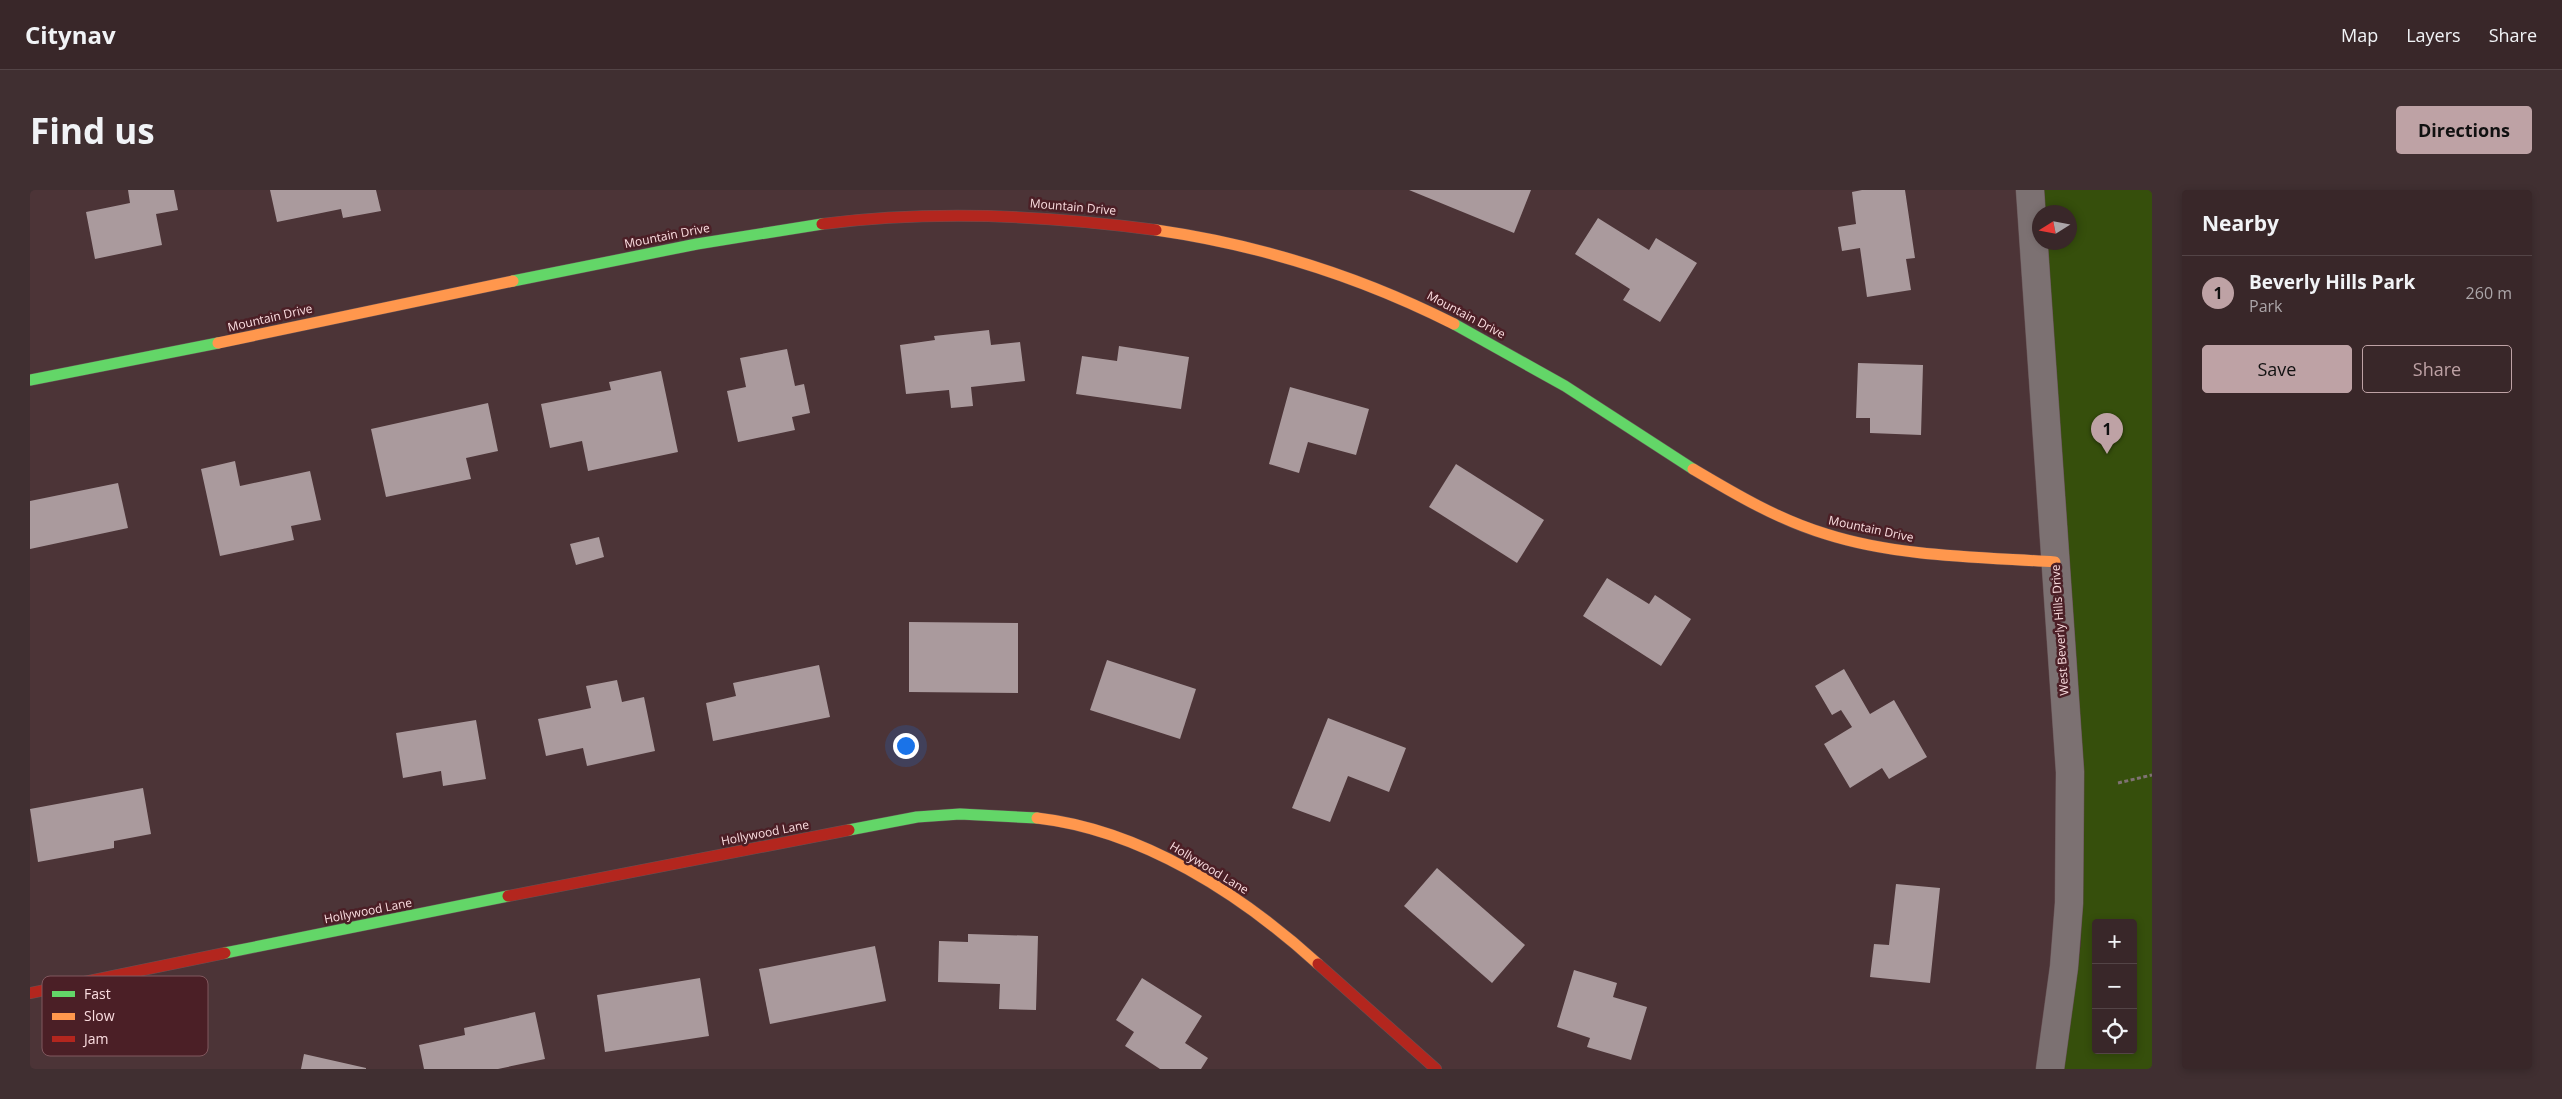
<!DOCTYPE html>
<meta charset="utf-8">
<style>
:root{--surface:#392729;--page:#402f31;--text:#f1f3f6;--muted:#aba5a8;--line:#534446;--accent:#bea2a5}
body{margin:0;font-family:"Open Sans",sans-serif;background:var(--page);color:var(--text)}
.controls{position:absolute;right:15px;bottom:15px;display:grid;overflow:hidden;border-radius:5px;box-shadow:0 2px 8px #0003}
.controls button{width:45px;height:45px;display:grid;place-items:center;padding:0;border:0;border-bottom:1px solid var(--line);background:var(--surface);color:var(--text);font:25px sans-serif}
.compass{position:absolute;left:2002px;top:15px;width:45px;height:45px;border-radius:50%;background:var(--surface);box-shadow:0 2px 8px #0003;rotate:259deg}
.you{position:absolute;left:875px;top:555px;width:18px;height:18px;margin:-12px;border:4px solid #fff;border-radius:50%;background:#1a73e8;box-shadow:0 0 0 8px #1a73e833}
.badge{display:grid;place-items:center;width:32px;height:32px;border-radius:50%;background:var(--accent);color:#111;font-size:16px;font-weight:700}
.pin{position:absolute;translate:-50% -41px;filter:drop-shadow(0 1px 2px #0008)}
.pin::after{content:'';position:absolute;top:26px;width:18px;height:15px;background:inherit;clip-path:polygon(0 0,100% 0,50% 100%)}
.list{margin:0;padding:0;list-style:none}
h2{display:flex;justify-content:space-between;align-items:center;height:65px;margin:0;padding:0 20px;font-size:21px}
h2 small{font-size:16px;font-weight:400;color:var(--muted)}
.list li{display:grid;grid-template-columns:32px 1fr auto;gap:15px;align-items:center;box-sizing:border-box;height:75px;padding:0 20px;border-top:1px solid var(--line)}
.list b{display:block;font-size:19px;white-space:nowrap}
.list p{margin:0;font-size:16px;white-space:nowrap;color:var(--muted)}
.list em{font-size:16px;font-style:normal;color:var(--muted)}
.actions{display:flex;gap:10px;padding:15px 20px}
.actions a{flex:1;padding:11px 0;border:1px solid var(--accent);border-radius:5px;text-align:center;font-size:18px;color:var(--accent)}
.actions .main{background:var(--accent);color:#111}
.icon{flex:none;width:28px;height:28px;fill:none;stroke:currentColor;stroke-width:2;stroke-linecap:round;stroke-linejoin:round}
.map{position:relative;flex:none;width:2122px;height:879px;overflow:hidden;border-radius:5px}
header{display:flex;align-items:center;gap:30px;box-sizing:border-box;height:70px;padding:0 25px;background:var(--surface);border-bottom:1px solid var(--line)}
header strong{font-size:24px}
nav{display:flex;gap:28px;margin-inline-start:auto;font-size:18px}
.intro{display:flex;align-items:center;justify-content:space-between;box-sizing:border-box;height:120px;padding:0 30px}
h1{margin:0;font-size:35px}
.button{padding:12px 22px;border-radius:5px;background:var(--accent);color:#111;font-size:18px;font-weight:700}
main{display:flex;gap:30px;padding:0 30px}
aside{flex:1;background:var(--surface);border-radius:5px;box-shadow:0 2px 8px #0003}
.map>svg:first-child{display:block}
.green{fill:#364f0c;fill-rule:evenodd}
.building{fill:#aa9a9d}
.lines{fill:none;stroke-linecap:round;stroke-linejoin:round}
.street-casing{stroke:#665154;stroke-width:29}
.fast-casing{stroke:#665154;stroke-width:12}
.slow-casing{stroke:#665154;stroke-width:12}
.jam-casing{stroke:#665154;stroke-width:12}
.path{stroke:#7f7273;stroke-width:3;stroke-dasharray:4 2.5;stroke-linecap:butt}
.street{stroke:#7c7172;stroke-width:28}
.fast{stroke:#63d668;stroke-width:11}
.slow{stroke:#ff974d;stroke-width:11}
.jam{stroke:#b3261e;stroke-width:11}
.labels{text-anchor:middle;stroke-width:5;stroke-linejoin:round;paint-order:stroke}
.street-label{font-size:12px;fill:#fbdde0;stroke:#4b1f26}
.key{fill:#4b1f26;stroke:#80585e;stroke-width:1}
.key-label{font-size:14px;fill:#fbdde0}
</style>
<header>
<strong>Citynav</strong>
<nav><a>Map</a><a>Layers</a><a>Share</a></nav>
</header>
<div class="intro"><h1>Find us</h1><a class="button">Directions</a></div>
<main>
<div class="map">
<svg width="2122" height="879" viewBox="0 0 2122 879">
<rect width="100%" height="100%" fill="#4c3437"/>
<path class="green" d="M2012 0H2122V879H2034L2051 753 2053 640 2047 476 2016 53 2040 52V22H2014ZM2066 733H2103V860H2066Z"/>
<g class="building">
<polygon points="98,0 144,0 148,20 126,24 132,55 65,69 56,22 100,13"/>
<polygon points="240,0 346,0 351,21 313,28 311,19 247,32"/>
<polygon points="1379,0 1501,0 1484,43"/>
<polygon points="1832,0 1875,0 1885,68 1876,69 1881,100 1837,107 1830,58 1812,61 1808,37 1826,34 1822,2"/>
<polygon points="1568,28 1619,60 1626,48 1667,73 1630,132 1593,110 1600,99 1545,64"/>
<polygon points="959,140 961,155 990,152 995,191 941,197 943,216 921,218 919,200 876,204 870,155 905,150 904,146"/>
<polygon points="1089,156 1159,167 1151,219 1046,204 1052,166 1087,171"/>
<polygon points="757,159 765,196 774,194 780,223 762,227 765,240 708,252 697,201 716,197 710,168"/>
<polygon points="1828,173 1893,175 1891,245 1840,243 1840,228 1826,228"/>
<polygon points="631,181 648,262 558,281 552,251 520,258 511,214 581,200 579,192"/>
<polygon points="1260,197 1339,219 1326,265 1278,252 1269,283 1239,274"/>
<polygon points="458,213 468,261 436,268 441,289 356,307 341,239"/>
<polygon points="205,271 210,296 280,281 291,330 261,336 264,350 190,366 171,279"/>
<polygon points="1426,274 1514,330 1487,373 1399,317"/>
<polygon points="88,293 98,338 0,359 0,311"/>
<polygon points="569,347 574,367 546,375 540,354"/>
<polygon points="1577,388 1619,414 1625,405 1661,429 1631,476 1553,426"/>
<polygon points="879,432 988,433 988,503 879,502"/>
<polygon points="1077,470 1166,499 1150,549 1060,520"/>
<polygon points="789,475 800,527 683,551 676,513 706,506 703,493"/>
<polygon points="1814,479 1840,524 1864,510 1897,567 1859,589 1852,578 1820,598 1794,554 1822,537 1811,520 1802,525 1785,496"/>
<polygon points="587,490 592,512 614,507 625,561 557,576 553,558 516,566 508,529 561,518 556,496"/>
<polygon points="1298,528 1376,558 1359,602 1318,586 1300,632 1262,618"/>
<polygon points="446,530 456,589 413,596 411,581 373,588 366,543"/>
<polygon points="113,598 121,644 84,651 84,658 8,672 0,619"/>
<polygon points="1407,678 1495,755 1462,793 1374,716"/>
<polygon points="1866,694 1910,698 1900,793 1840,787 1844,754 1859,755"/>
<polygon points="938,744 1008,746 1006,820 969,819 970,794 908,792 909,751 938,752"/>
<polygon points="845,756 856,811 740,834 729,779"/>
<polygon points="1544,780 1587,793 1583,807 1617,817 1601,870 1557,857 1560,848 1527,837"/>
<polygon points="670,788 679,846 575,862 567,805"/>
<polygon points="1112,788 1172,826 1155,853 1178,868 1171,879 1130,879 1095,856 1104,842 1086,830"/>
<polygon points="505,822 515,869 468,879 394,879 389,855 435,845 434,838"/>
<polygon points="274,864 336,878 336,879 271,879"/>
</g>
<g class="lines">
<g class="street-casing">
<polyline id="street" points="2000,0 2040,582 2039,713 2034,777 2020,879"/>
</g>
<g class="fast-casing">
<g id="fast">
<polyline points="483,91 667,54 792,34"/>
<polyline points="1424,134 1535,196 1663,279"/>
<polyline points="0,190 188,153"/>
<polyline points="819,640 887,627 930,624 1007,628"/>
<polyline points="195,763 478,706"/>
</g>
</g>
<g class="slow-casing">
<g id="slow">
<path d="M1126 40C1230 55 1329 86 1424 134"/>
<polyline points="188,153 483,91"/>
<path d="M1663 279C1705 304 1749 330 1796 344 1868 367 1950 367 2025 372"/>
<path d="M1007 628C1112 640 1211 704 1288 774"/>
</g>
</g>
<g class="jam-casing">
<g id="jam">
<path d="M792 34C903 20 1015 25 1126 40"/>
<polyline points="478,706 819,640"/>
<polyline points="1288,774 1406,879"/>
<polyline points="0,803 195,763"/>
</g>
</g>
<polyline class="path" points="2088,593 2122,585"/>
<use href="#street" class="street"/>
<use href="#fast" class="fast"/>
<use href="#slow" class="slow"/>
<use href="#jam" class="jam"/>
</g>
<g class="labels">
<g class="street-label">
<text transform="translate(1043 17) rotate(5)" y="4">Mountain Drive</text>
<text transform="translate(637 46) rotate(-11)" y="4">Mountain Drive</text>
<text transform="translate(1436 125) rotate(28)" y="4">Mountain Drive</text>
<text transform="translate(240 128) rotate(-13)" y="4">Mountain Drive</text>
<text transform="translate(1841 339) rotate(12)" y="4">Mountain Drive</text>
<text transform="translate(2030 440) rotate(-94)" y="4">West Beverly Hills Drive</text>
<text transform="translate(735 643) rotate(-11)" y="4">Hollywood Lane</text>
<text transform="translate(1179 678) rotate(31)" y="4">Hollywood Lane</text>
<text transform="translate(338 721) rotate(-11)" y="4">Hollywood Lane</text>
</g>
</g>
<rect x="12" y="786" width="166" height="80" rx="8" class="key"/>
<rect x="22" y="801" width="23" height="6" fill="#63d668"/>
<rect x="22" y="823" width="23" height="7" fill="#ff974d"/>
<rect x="22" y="846" width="23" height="6" fill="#b3261e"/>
<g class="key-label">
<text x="54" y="809">Fast</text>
<text x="54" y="831">Slow</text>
<text x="54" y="854">Jam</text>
</g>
</svg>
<div class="controls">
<button>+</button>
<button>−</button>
<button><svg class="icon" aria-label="locate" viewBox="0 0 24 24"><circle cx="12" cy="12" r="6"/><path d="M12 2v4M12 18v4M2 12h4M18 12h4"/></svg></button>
</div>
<svg class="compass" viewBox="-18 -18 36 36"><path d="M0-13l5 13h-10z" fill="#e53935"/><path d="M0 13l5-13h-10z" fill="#aba5a8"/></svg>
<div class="you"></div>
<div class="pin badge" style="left:2077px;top:264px">1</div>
</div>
<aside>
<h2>Nearby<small></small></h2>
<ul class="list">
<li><span class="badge">1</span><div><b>Beverly Hills Park</b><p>Park</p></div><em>260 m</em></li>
</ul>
<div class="actions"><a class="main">Save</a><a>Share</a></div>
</aside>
</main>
